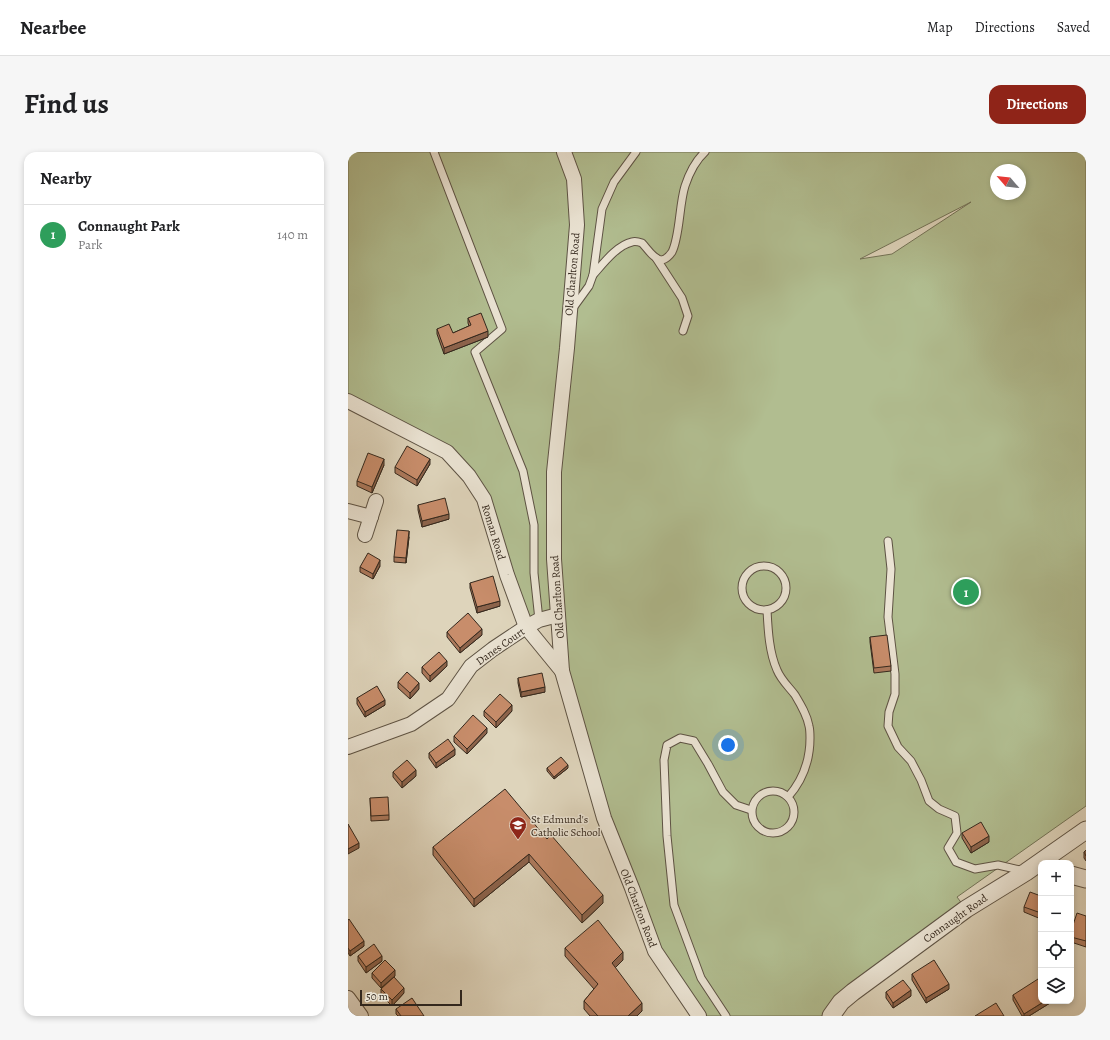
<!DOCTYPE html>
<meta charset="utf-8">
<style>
:root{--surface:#fff;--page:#f6f6f6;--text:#202124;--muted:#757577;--line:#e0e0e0;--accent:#8f2418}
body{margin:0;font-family:Alegreya,serif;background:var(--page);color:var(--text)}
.controls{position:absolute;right:12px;bottom:12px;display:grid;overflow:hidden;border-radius:8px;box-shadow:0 2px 6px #0003}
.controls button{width:36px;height:36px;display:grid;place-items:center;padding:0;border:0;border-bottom:1px solid var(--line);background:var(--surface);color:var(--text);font:20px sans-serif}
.compass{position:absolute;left:642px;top:12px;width:36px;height:36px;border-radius:50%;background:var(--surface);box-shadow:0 2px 6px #0003;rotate:298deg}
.scale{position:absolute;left:12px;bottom:10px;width:102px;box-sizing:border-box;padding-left:4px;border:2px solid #34281d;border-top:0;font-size:11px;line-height:14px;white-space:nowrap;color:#34281d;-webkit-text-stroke:3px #eae3d3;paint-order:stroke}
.you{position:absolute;left:380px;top:593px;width:14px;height:14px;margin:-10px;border:3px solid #fff;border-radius:50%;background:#1a73e8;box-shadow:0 0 0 6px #1a73e833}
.badge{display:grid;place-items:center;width:26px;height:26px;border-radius:50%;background:var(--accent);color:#fff;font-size:13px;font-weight:700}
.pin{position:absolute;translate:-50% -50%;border:2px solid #fff;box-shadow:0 1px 4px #0006}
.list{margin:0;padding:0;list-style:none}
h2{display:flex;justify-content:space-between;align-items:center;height:52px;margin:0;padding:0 16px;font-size:17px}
h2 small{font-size:13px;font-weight:400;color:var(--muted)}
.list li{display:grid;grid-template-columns:26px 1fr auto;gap:12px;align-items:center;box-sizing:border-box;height:60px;padding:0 16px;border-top:1px solid var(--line)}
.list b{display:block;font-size:15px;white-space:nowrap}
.list p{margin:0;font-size:13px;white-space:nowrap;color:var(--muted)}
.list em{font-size:13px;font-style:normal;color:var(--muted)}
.icon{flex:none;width:22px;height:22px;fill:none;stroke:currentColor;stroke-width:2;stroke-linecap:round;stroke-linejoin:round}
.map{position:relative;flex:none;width:738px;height:864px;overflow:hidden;border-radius:12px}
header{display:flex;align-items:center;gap:24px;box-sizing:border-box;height:56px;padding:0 20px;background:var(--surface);border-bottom:1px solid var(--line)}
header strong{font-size:19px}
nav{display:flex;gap:22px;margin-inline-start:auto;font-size:14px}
.intro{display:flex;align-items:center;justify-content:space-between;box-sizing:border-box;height:96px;padding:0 24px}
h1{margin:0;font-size:28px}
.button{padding:10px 18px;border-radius:12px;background:var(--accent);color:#fff;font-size:14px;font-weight:700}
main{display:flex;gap:24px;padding:0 24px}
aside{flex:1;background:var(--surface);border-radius:12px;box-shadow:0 2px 6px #0003}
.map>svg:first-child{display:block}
.green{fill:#b1bd90;stroke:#727256;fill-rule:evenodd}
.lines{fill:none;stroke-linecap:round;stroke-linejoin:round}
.service-casing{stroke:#5e5344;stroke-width:9}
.minor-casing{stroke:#5e5344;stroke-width:16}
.tertiary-casing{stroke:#5e5344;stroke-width:19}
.service{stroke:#eae3d3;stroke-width:7}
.minor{stroke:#eae3d3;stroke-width:14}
.tertiary{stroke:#eae3d3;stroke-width:17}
.wall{fill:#ac795c;stroke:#34281d}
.shaded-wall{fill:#8c634b;stroke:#34281d}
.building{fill:#c88d6b;stroke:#34281d}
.labels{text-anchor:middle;stroke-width:3;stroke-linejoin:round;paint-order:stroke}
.street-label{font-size:11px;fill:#34281d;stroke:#eae3d3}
.poi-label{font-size:11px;fill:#34281d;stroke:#eae3d3;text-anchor:start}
</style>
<header>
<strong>Nearbee</strong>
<nav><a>Map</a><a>Directions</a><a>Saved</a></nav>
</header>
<div class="intro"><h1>Find us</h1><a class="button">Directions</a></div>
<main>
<aside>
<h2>Nearby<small></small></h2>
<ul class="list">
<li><span class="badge" style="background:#2e9e5b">1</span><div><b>Connaught Park</b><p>Park</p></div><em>140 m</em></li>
</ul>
</aside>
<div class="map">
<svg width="738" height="864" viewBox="0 0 738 864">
<rect width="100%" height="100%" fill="#ded4bb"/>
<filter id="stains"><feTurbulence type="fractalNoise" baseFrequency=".005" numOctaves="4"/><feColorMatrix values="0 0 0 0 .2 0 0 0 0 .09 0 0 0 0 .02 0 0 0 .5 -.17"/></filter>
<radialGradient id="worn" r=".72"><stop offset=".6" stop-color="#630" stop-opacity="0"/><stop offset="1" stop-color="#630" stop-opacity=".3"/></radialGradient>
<path class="green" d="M0 0H738V654L609 745 618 757 483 864H351L307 799 214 519 210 463 178 475 136 347 99 300 0 249ZM648 18H672V42H648ZM623 50 544 102 512 107Z"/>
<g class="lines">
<g class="service-casing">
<g id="service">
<polyline points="86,0 154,177 127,200 175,319 186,373 186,421 191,468"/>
<polyline points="308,106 334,146 340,164 335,179"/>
<path d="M245 123C254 113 269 93 284 90 287 89 291 90 294 91 299 96 306 108 314 108 318 107 322 103 324 100 332 84 331 53 337 34 341 22 347 9 357 0"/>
<polyline points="225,156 241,134 245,123 254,57 266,30 288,0"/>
<polyline points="540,389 543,417 540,465 547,522 547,542 541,560 540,574 550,595 563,609 573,628 581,649 591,657 607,664 609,681 600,696 608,710 627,717 650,713 676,719"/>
<circle cx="416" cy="436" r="22"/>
<path d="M419 458C420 477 421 500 429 518 433 528 441 535 447 543 453 553 459 563 461 574 462 578 462 582 462 586 462 608 455 628 440 645"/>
<circle cx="425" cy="660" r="21"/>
<polyline points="378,864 353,826 326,753 319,684 316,608 319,593 332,586 346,589 360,612 375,640 388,653 403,658"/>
</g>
</g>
<g class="minor-casing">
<g id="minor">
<polyline points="216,0 226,27 229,73 219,196 206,320 206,407 214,519 256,666 284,736 307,799 351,864"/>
<polyline points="0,249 99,300 121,324 136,347 159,423 178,475 214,519"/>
<polyline points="0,359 23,365"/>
<polyline points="17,383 28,349"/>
<polyline points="0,595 63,572 100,547 123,514 145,497 178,475 191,468 210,463"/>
<polyline points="0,846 13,864"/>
</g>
</g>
<g class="tertiary-casing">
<g id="tertiary">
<polyline points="723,723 738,727"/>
<polyline points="483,864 493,850 505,840 618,757 678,720 738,678"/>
</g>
</g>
<use href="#service" class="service"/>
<use href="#minor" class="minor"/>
<use href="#tertiary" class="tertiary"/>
</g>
<g class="wall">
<polygon points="120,166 140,185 96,202 89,182 89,177 105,181 121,174 120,171"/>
<polygon points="82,312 69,334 47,321 47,315"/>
<polygon points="36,313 24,341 9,334 9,329"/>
<polygon points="70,353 101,367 74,375 70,358"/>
<polygon points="61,385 58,411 46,410 46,405"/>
<polygon points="32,414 25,427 12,420 12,415"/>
<polygon points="122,431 152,454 129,461 122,436"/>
<polygon points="99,480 134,483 112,501 99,485"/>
<polygon points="522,485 543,514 543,519 526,521 522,490"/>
<polygon points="99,514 82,530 74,521 74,515"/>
<polygon points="170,526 197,540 173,545 170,531"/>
<polygon points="50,530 71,537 62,547 50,536"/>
<polygon points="9,546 37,553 17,565 9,552"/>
<polygon points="136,559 164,559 148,576 136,564"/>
<polygon points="139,581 119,602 106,590 106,584"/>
<polygon points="81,601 107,603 88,616 81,606"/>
<polygon points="199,616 220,616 206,627 199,619"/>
<polygon points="45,620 68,624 54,636 45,625"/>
<polygon points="22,646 41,663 41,668 23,669"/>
<polygon points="614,681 641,690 623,701 614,686"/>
<polygon points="199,687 255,751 234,771 181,710 126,755 85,703 85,695"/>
<polygon points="738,698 738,709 736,706 736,700"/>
<polygon points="693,744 693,767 676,760 676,755"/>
<polygon points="738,764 738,795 723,790 723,779"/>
<polygon points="0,768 16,794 2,804 0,801"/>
<polygon points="217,796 275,808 267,816 294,859 289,864 242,864 236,857 236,849 246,837 217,804"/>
<polygon points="10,804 34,809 18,821 10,809"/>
<polygon points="24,821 47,824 33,836 24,826"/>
<polygon points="564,822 601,837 578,851 564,828"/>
<polygon points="33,837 56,841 44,854 33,843"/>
<polygon points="538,840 563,844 545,856 538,846"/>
<polygon points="665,843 702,849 702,851 681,864 674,864 665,848"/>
<polygon points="48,857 76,864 50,864 48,862"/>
</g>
<g class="shaded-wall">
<polygon points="140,179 140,185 96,202 96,196"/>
<polygon points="36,307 36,313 24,341 24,335"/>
<polygon points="82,307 82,312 69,334 69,328"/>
<polygon points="101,362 101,367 74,375 74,369"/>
<polygon points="61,379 61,385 58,411 58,406"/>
<polygon points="32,408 32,414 25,427 25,422"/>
<polygon points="152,449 152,454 129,461 129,455"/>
<polygon points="134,477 134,483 112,501 112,496"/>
<polygon points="99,509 99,514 82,530 82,524"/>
<polygon points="71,531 71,537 62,547 62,541"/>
<polygon points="197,535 197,540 173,545 173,540"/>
<polygon points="37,548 37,553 17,565 17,560"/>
<polygon points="164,553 164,559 148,576 148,570"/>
<polygon points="139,576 139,581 119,602 119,597"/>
<polygon points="107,597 107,603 88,616 88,611"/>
<polygon points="220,613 220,616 206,627 206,625"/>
<polygon points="68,618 68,624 54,636 54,630"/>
<polygon points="641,684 641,690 623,701 623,695"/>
<polygon points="11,691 11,696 0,702 0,697"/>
<polygon points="181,702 181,710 126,755 126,747"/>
<polygon points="255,743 255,751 234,771 234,763"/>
<polygon points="16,789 16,794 2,804 2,799"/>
<polygon points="275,800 275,808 264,819 264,811"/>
<polygon points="34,804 34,809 18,821 18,815"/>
<polygon points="47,818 47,824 33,836 33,831"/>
<polygon points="601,832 601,837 578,851 578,846"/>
<polygon points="56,836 56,841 44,854 44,848"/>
<polygon points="563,838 563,844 545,856 545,851"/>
<polygon points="697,849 702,849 702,851 681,864 676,864 676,862"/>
<polygon points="294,851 294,859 289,864 280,864"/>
</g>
<g class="building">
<polygon points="133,161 140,179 96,196 89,177 101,172 105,181 123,173 120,166"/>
<polygon points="59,294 82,307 69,328 47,315"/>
<polygon points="20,301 36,307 24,335 9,329"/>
<polygon points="97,346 101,362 74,369 70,353"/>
<polygon points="49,378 61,379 58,406 46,405"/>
<polygon points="20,401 32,408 25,422 12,415"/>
<polygon points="145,424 152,449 129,455 122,431"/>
<polygon points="120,461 134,477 112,496 99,480"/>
<polygon points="539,483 543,514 526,516 522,485"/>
<polygon points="91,500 99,509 82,524 74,515"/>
<polygon points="59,520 71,531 62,541 50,530"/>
<polygon points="194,521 197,535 173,540 170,526"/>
<polygon points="29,534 37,548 17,560 9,546"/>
<polygon points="152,542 164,553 148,570 136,559"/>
<polygon points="125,563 139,576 119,597 106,584"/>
<polygon points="100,587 107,597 88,611 81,601"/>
<polygon points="213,605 220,613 206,625 199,616"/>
<polygon points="59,608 68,618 54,630 45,620"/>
<polygon points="157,637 199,687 203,683 255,743 234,763 181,702 126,747 85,695"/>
<polygon points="40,645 41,663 23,664 22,646"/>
<polygon points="633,670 641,684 623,695 614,681"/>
<polygon points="0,672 11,691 0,697"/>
<polygon points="738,698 738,704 736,700"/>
<polygon points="682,740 693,744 693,761 676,755"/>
<polygon points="729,761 738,764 738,789 723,785 723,779"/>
<polygon points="1,767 16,789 2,799 0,796 0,768"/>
<polygon points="250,768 275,800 264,811 294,851 280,864 250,864 236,849 250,832 217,796"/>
<polygon points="26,792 34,804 18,815 10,804"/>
<polygon points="37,808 47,818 33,831 24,821"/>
<polygon points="586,808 601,832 578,846 564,822"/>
<polygon points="46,825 56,836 44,848 33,837"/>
<polygon points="690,827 693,831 693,849 697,849 676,862 665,843"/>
<polygon points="555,828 563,838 545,851 538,840"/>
<polygon points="64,846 76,864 53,864 48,857"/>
<polygon points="648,851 656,864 627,864"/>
</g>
<defs>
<g id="school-pin" transform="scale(0.9)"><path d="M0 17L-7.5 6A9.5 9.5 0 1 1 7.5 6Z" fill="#8f2418" stroke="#eae3d3"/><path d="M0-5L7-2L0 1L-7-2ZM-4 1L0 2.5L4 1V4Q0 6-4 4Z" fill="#fff"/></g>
</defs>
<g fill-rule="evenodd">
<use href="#school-pin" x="170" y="673"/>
</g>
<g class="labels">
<g class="street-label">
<text transform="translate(224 122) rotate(-85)" y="4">Old Charlton Road</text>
<text transform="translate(146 380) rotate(73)" y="4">Roman Road</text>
<text transform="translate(209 445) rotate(-94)" y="4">Old Charlton Road</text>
<text transform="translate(152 494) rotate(-35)" y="4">Danes Court</text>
<text transform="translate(291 756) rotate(69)" y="4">Old Charlton Road</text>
<text transform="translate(607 766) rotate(-35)" y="4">Connaught Road</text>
</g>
<g class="poi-label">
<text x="183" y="671">St Edmund's<tspan x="183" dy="13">Catholic School</tspan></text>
</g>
</g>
<rect width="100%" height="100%" filter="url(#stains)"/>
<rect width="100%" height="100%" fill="url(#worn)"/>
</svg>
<div class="controls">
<button>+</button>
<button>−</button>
<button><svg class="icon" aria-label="locate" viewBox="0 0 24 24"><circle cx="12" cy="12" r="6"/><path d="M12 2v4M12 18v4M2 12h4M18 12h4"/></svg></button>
<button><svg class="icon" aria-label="layers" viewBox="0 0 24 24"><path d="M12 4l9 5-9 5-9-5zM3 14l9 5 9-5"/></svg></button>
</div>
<svg class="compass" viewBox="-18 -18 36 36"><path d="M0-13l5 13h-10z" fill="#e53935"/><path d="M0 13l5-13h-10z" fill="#757577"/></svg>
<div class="scale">50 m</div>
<div class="you"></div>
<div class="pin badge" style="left:618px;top:440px;background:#2e9e5b">1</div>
</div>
</main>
